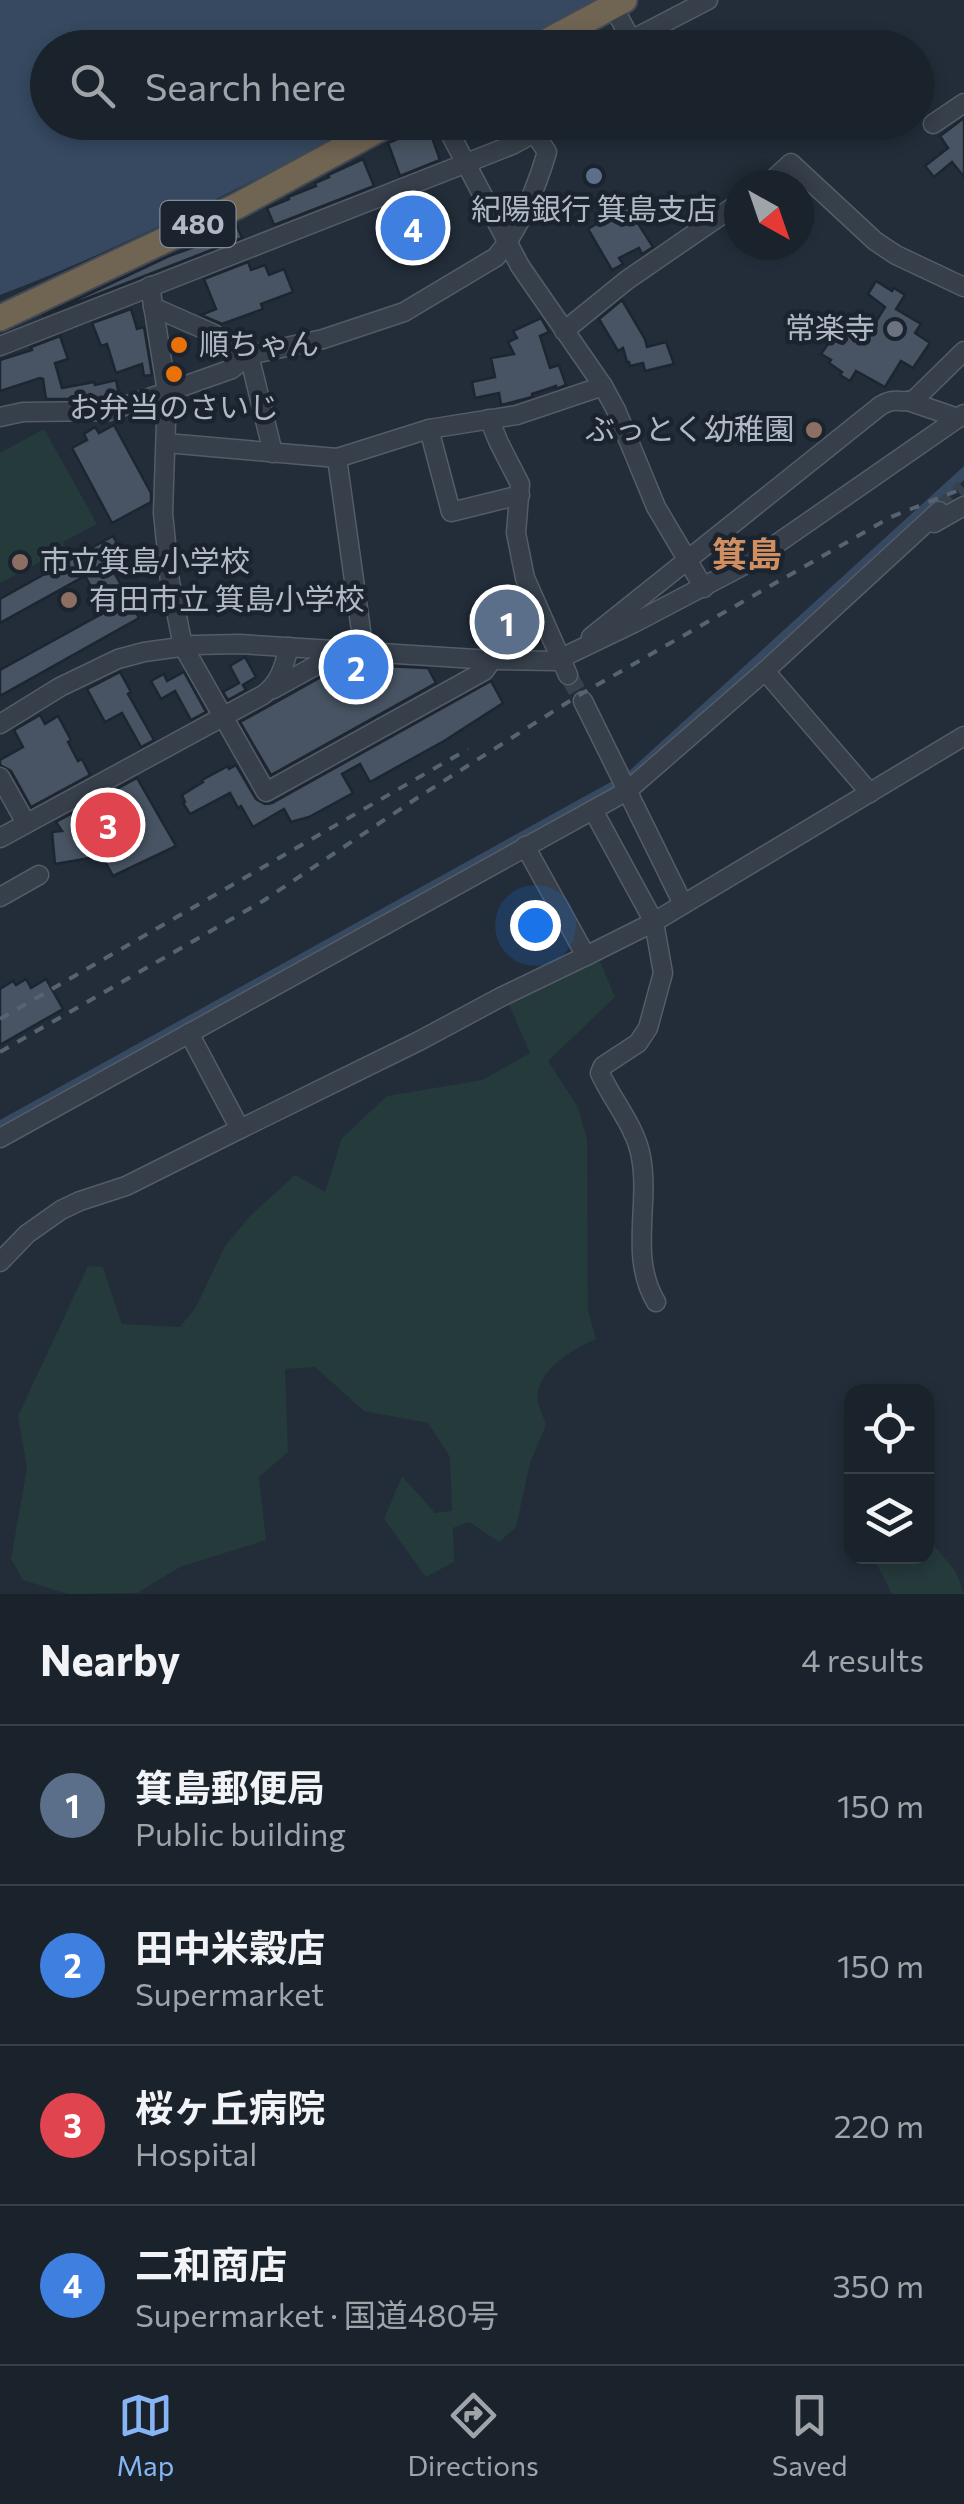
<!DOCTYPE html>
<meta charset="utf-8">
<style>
:root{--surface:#1a222b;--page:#232a33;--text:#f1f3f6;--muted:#9fa4a9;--line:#383f47;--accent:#87b4f5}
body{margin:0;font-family:Commissioner,"Noto Sans JP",sans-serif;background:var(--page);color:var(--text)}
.controls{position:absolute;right:30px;bottom:30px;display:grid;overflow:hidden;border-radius:20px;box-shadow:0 5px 15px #0003}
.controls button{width:90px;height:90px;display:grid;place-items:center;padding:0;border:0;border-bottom:2px solid var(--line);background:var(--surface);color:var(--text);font:50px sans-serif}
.compass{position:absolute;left:724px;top:170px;width:90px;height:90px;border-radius:50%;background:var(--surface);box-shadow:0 5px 15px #0003;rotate:140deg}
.you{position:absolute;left:535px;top:925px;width:35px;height:35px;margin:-25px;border:8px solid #fff;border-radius:50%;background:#1a73e8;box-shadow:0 0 0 15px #1a73e833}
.badge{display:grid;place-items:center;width:65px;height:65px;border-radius:50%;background:var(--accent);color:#fff;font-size:32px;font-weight:700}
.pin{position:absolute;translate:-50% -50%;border:5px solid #fff;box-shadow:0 2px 10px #0006}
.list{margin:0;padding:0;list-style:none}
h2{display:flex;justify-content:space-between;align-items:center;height:130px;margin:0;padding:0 40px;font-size:42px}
h2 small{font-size:32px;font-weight:400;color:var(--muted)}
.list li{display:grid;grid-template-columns:65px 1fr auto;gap:30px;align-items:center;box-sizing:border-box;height:160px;padding:0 40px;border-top:2px solid var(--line)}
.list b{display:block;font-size:38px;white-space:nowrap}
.list p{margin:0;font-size:32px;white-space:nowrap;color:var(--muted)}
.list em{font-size:32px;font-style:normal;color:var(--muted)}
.icon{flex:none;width:55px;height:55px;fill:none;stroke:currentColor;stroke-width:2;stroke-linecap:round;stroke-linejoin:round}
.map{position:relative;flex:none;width:964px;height:1594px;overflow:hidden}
.search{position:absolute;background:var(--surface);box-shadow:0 5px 15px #0003;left:30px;right:30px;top:30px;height:110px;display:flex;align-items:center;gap:25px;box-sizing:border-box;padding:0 35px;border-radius:55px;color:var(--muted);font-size:38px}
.sheet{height:770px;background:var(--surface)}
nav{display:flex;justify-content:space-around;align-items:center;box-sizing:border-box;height:140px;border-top:2px solid var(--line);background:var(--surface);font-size:28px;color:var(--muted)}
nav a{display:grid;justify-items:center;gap:5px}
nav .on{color:var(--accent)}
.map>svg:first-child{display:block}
.green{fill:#253a3b}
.water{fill:#364960}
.building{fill:#485463;stroke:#1d2630;stroke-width:2.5}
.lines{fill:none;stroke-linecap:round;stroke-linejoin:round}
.minor-tunnel{stroke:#37424e;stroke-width:18;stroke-dasharray:18 9;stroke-linecap:butt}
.minor-casing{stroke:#545c67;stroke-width:21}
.highway-casing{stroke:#414954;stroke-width:29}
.minor{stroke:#363f4a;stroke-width:18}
.highway{stroke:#706453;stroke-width:25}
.rail{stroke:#586371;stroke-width:4;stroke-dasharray:10 10;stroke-linecap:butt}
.service-dot{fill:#5c6f8a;stroke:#1b242e;stroke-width:4}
.worship-dot{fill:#6b7280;stroke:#1b242e;stroke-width:4}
.food-dot{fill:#e8710a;stroke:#1b242e;stroke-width:4}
.education-dot{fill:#8d6e63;stroke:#1b242e;stroke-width:4}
.labels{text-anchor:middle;stroke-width:9;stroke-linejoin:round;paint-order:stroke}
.shield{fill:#1b242e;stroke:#848c98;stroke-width:2.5}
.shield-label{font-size:28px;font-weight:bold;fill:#b1b9c6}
.poi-label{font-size:30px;fill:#b1b9c6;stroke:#1b242e;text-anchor:start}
.quarter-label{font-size:35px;font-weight:bold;fill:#d18f61;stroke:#1b242e}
</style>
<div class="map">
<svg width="964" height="1594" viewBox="0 0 964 1594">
<rect width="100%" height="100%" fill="#222d39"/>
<g class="green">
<polygon points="44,429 97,524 63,542 66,548 0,583 0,453"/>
<path d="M600 961 615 997 548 1061 578 1107 587 1140 588 1310 596 1339C573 1349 534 1371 538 1401 539 1409 544 1417 546 1425L530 1463 516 1527 499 1542 469 1522 453 1528 454 1562 426 1577 384 1519 402 1476 435 1513 452 1511 450 1457 428 1423 364 1411 315 1367 285 1369 288 1452 259 1477 266 1540 180 1567 137 1593 68 1594 23 1580 11 1559 27 1468 18 1416 88 1266 103 1267 122 1324 180 1327 196 1307 225 1246 250 1216 295 1175 325 1192 342 1138 387 1096 482 1080 530 1053 507 1000Z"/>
<polygon points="927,1537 956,1572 964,1594 892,1594 874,1559 881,1557 926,1556"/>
</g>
<g class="water">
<path d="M0 0H602L511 47 48 48V122L366 123C246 185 126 247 0 295Z"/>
<polygon points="964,466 964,480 640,775 0,1132 0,1120 627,773"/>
</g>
<g class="building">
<polygon points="964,118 964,177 952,162 934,177 925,166 948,148 940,136"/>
<polygon points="428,126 440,160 400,176 388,143"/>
<polygon points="363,159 374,186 274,225 267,208 289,199 288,197 316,186 315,183 329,177 328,175"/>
<polygon points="627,206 653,247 642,254 639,248 619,258 623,264 612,270 588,229"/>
<polygon points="237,226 242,238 42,316 169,256 200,245 199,242 216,234"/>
<polygon points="248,262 251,270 265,265 269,275 284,269 293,292 261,304 263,309 222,324 201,315 216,309 204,279"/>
<polygon points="876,281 892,291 894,288 905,295 896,309 921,324 915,333 930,343 913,368 901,361 885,387 856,371 850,381 840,375 842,372 829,363 831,360 821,354 849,314 872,328 885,307 868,294"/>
<polygon points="622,300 645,339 647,347 666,342 674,364 645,371 643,363 630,366 629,362 627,362 623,348 618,351 599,319"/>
<polygon points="131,309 137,329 144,327 152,375 144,376 142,364 116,373 107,344 101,346 92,323"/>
<polygon points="541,318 549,332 540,336 550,368 559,365 566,385 556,389 556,386 532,394 532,397 501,405 499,393 475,398 472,382 495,377 491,358 514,354 508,342 517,338 513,331"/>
<polygon points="60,336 68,359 55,363 62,388 94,382 95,385 116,380 119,395 107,399 46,399 43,379 40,378 0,391 0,360 32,350 31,347"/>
<polygon points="114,425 151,493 151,502 112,523 72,448 87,440 84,434 95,427 99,433"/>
<polygon points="113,536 124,555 109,563 139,618 0,696 0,670 105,612 85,576 0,623 0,599"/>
<polygon points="519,595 540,642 536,645 473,642 467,614 474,611 472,605 500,596 502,601"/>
<polygon points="245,657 256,677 243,685 246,690 228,700 223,692 239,683 230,666"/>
<polygon points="351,664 374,665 376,669 383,666 428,668 436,683 271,775 240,722 339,667 340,669"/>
<polygon points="120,672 131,692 128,694 154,740 141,747 122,713 105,722 87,689"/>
<polygon points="184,672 206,712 191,720 175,691 161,699 151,681 164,674 167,681"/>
<polygon points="491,681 503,703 444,741 370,782 360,764 342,774 353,793 309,817 291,822 284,809 253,827 241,806 238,808 230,793 190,814 183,803 185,802 182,795 203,782 202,780 228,766 229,769 236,765 256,799 265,804 272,803"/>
<polygon points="40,715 45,724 58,716 71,740 68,742 78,761 82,759 90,775 31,807 11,771 0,765 0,760 23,747 14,730"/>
<polygon points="137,778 176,846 113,876 102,856 55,864 52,832 62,831 56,822"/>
<polygon points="26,979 31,988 46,979 63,1009 0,1045 0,989 13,981 16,985"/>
</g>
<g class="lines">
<g class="minor-tunnel">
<polyline points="939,511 964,488"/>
<polyline points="568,675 583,701"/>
</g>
<g class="minor-casing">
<g id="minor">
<polyline points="613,6 631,40"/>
<polyline points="624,48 631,40 708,0"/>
<polyline points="444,122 520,266 603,386 616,410 656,507 704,588"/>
<polyline points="933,124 964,103"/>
<polyline points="767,185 791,163 875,241 896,255 964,287"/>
<polyline points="150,286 167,392 163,513 170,582 183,646 266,792 484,671 492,660"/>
<polyline points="153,307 212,333 249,355 273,453"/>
<polyline points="564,331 627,280 739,203"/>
<polyline points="0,346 464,164 512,145 554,122"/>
<polyline points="908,401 958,418"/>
<path d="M0 417 23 412 109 411 167 392 232 369 249 355 323 339 404 312 496 257C521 227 536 189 547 152L535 134"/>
<polyline points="489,419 499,443 520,484 516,533 525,578 568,675"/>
<polyline points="429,429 451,512 520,495"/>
<polyline points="166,443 337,458"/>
<polyline points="934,523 964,506"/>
<path d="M591 637 880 406C896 396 899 404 914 400L964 351"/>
<polyline points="364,652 337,458 429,429 517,415 603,386"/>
<polyline points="765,671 870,793"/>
<polyline points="273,689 342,651"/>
<polyline points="583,701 683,904"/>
<polyline points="0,724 60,687 118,659 144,652 195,645 239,644 492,660 555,661 634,623 752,561 964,414"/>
<polyline points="0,777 26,823"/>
<path d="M0 838 263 695C280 683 284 666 289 647"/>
<polyline points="0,897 39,875"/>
<polyline points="586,956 654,922 593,810"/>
<polyline points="240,1129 419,1041 501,997 586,956 525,846"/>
<polyline points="0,1138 627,791 765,671 939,511"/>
<polyline points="0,1262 27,1234 61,1210 80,1201 126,1186 240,1129 189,1033"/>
<path d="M656 1302C629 1257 650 1205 641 1157 636 1127 612 1100 600 1073L603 1066 638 1043 648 1028 663 973 654 922 964 736"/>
</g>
</g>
<g class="highway-casing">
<g id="highway">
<polyline points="535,48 624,0"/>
<polyline points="0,318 237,206 392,122"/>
</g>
</g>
<use href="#minor" class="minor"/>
<use href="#highway" class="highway"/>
<g class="rail">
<polyline points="0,1019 468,749"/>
<polyline points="0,1052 263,901 417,798 576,697 891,517 964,488"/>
</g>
</g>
<circle class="service-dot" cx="594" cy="176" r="10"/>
<circle class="worship-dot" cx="895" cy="329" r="10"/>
<g class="food-dot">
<circle cx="179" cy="345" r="10"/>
<circle cx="174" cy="374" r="10"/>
</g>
<g class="education-dot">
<circle cx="814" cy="430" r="10"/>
<circle cx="20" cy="562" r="10"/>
<circle cx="69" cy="600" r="10"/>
</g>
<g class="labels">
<rect class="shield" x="160.5" y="201" width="75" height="46" rx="8"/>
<g class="shield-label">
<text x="198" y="234">480</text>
</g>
<g class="poi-label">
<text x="594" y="220" text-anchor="middle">紀陽銀行 箕島支店</text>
<text x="875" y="339" text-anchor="end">常楽寺</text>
<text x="199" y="355">順ちゃん</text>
<text x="174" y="418" text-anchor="middle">お弁当のさいじ</text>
<text x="794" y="440" text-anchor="end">ぶっとく幼稚園</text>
<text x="40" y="572">市立箕島小学校</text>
<text x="89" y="610">有田市立 箕島小学校</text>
</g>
<g class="quarter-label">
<text x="747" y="567">箕島</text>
</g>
</g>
</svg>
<div class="controls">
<button><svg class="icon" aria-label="locate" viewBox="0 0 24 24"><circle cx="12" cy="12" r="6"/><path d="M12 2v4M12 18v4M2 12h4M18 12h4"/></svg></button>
<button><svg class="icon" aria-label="layers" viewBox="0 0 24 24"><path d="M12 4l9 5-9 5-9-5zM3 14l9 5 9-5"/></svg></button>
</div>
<svg class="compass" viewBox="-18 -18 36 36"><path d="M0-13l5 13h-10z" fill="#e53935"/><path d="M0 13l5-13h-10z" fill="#9fa4a9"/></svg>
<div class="you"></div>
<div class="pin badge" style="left:507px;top:622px;background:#5c6f8a">1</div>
<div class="pin badge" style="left:356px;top:667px;background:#3f7fe0">2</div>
<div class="pin badge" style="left:108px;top:825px;background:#e0444e">3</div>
<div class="pin badge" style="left:413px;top:228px;background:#3f7fe0">4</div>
<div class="search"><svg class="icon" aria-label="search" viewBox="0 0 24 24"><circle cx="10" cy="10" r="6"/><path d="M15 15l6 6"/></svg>Search here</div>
</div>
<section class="sheet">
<h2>Nearby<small>4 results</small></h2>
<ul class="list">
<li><span class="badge" style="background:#5c6f8a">1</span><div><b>箕島郵便局</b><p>Public building</p></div><em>150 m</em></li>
<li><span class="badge" style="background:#3f7fe0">2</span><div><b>田中米穀店</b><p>Supermarket</p></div><em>150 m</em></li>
<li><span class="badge" style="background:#e0444e">3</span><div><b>桜ヶ丘病院</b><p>Hospital</p></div><em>220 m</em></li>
<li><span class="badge" style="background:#3f7fe0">4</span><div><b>二和商店</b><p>Supermarket · 国道480号</p></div><em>350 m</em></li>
</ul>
</section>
<nav>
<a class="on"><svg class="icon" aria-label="map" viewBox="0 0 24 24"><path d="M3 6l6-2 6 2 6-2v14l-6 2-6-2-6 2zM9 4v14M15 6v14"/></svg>Map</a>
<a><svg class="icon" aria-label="directions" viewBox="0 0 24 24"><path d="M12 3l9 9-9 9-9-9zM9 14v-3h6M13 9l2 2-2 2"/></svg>Directions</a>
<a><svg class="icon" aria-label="saved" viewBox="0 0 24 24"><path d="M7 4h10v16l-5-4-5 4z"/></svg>Saved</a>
</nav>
